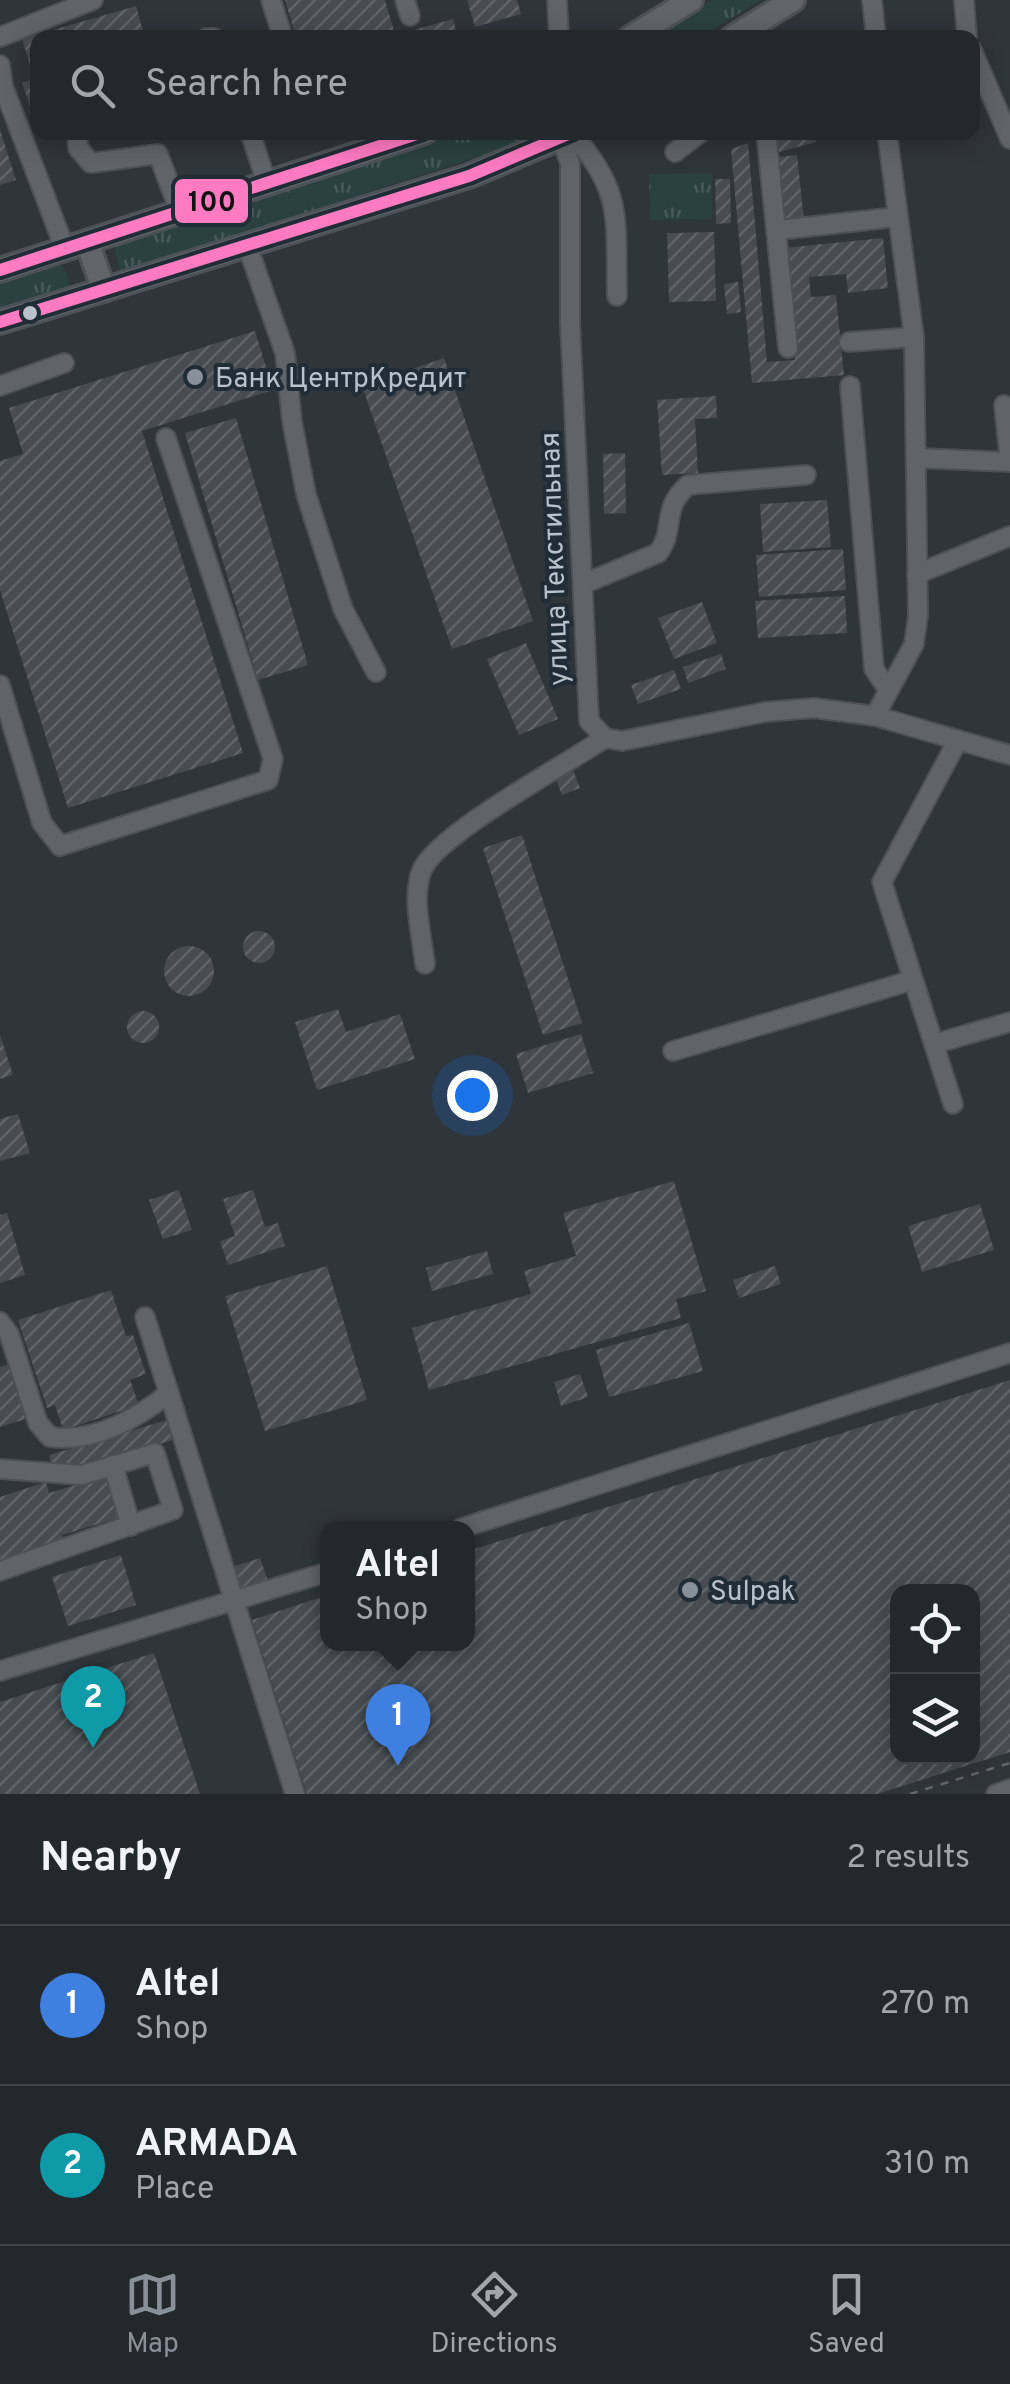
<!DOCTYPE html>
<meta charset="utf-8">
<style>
:root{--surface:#22282c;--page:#2a3034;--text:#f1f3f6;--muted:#a2a6a9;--line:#3f4448;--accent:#889199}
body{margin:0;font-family:Overpass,sans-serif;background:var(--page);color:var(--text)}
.controls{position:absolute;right:30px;bottom:30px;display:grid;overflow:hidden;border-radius:20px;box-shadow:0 5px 25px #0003}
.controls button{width:90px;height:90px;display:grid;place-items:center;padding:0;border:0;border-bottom:2px solid var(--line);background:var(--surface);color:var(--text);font:50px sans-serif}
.you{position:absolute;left:472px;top:1095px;width:35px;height:35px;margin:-25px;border:8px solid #fff;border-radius:50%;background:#1a73e8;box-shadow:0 0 0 15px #1a73e833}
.badge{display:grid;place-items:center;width:65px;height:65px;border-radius:50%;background:var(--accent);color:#fff;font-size:32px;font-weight:700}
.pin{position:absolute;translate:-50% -82px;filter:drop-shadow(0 2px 5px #0008)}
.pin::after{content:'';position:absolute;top:52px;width:35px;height:30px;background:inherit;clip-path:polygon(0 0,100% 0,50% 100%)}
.popup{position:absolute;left:320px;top:1521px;width:155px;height:130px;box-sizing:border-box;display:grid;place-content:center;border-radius:20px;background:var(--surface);filter:drop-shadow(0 2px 8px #0005);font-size:32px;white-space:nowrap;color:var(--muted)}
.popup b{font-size:38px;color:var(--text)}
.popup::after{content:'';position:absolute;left:50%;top:100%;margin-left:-20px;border:20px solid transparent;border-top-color:var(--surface)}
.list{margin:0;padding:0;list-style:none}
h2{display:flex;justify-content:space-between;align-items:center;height:130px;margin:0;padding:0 40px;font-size:42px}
h2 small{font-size:32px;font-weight:400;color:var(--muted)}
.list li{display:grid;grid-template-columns:65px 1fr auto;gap:30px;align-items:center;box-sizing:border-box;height:160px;padding:0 40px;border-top:2px solid var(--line)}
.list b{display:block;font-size:38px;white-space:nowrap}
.list p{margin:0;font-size:32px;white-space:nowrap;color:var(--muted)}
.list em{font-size:32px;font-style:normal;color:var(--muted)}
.icon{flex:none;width:55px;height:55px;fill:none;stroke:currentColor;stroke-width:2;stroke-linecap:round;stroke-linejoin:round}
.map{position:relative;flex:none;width:1010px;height:1794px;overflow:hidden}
.search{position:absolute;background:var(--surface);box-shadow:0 5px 25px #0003;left:30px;right:30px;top:30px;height:110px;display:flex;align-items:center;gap:25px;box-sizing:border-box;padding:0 35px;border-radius:20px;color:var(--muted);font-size:38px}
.sheet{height:450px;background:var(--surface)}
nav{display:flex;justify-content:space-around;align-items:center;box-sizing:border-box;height:140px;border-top:2px solid var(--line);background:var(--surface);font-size:28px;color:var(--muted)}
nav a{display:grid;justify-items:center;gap:5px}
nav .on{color:var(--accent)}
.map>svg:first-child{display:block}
.grass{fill:url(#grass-tufts)}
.building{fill:url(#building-hatch);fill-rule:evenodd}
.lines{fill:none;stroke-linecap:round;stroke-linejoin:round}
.minor-casing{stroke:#4c5156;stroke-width:22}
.major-casing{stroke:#4c5258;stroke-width:28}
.path{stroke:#61676c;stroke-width:2.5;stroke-dasharray:8 8;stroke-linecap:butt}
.minor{stroke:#5e6469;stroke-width:18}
.major{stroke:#60656a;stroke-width:22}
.bus-1-casing{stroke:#212d36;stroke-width:20}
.bus-1{stroke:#fe7ac1;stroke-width:12}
.bus-dot{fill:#b9c2cb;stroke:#212d36;stroke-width:4}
.poi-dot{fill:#889199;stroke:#212d36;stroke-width:4}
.labels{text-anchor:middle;stroke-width:8;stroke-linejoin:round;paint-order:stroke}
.poi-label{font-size:28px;fill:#b9c2cb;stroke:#212d36;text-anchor:start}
.street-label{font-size:28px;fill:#b9c2cb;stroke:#212d36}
.line-badge{stroke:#212d36;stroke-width:4}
.pale-badge-label{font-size:28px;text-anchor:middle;font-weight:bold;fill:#111}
</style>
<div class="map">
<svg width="1010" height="1794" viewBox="0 0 1010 1794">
<defs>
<pattern id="grass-tufts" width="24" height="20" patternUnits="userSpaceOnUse" patternTransform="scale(2.5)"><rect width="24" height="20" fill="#2b4040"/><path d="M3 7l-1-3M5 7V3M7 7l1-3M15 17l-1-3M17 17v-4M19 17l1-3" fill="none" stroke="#485a5a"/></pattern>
<pattern id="building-hatch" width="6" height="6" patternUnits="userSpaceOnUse" patternTransform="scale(2.5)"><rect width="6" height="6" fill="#464c51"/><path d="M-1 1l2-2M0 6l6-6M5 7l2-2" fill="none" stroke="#5f6469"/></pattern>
</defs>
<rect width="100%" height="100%" fill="#2e353b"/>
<g class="grass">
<polygon points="712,0 761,0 700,37 651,38"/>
<polygon points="460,133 536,133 496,151 121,272 115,251 118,242"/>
<polygon points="712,173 712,219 650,220 649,174"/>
<polygon points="58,261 68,275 69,289 0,311 0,280"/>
</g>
<g class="building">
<polygon points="285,0 385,0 396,38 296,38"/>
<polygon points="467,0 517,0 521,14 475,27"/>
<polygon points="136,6 144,35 38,38 38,66 31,68 22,39"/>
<polygon points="453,19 458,38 416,38 414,30"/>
<polygon points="38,78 38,110 32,112 22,83"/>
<polygon points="0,130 16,180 0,185"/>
<polygon points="771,132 814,132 816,142 776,153"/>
<polygon points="748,143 767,362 795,360 784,248 883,238 888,288 848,293 846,274 809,277 811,297 836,295 844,375 752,383 731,149"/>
<polygon points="797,155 804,220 785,222 778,157"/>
<polygon points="715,179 730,179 731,223 716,224"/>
<polygon points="714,232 716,301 669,302 667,233"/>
<polygon points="738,282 741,312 727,314 724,284"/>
<polygon points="255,331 273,390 142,431 243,753 68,808 0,590 0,461 23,454 9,408"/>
<polygon points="444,358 533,621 452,649 362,386"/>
<polygon points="716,396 717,418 695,419 698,473 662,475 657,400"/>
<polygon points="236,418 308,665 258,680 185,433"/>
<polygon points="625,453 626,513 604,514 603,454"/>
<polygon points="827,500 831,547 763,552 760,504"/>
<polygon points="843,549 846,590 759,597 756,555"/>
<polygon points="845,596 847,633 758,638 755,601"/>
<polygon points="702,602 717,643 674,659 658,618"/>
<polygon points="526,643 558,719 519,735 487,659"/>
<polygon points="721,654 726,669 688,683 683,667"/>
<polygon points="674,670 681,689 638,704 631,685"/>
<polygon points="573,770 580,788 562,795 555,777"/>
<polygon points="522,835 582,1023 543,1035 483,848"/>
<circle cx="259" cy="947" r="16"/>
<circle cx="189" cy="971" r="25"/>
<polygon points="338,1009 346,1032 400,1014 415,1059 317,1090 295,1022"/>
<circle cx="143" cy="1027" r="16"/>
<polygon points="581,1034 593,1073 528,1093 516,1054"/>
<polygon points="0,1035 13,1075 0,1079"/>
<polygon points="18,1114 30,1153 0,1161 0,1119"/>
<polygon points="674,1181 706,1291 676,1299 681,1318 429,1390 412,1328 531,1294 524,1271 576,1256 563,1213"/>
<polygon points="179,1190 192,1230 163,1239 149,1200"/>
<polygon points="253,1190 265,1227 278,1223 285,1246 228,1265 220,1241 235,1236 223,1199"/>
<polygon points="980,1204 994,1250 922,1272 908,1226"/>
<polygon points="7,1213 25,1275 0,1283 0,1215"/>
<polygon points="487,1251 493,1274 432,1291 426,1268"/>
<polygon points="327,1266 367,1400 265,1431 225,1296"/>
<polygon points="775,1266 781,1284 739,1298 733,1280"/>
<polygon points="111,1290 126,1336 133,1335 146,1374 130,1380 139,1405 63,1430 55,1405 47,1408 18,1320"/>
<polygon points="689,1323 703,1371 609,1397 596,1350"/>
<polygon points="10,1364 26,1419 0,1427 0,1367"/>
<polygon points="580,1374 588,1397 561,1406 554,1382"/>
<path d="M1010 1380V1752L877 1794H307L252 1620 328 1595V1644H468V1551ZM898 1592H972V1756H898Z"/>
<polygon points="167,1420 173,1440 73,1470 53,1469 49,1455"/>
<polygon points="108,1475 121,1517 62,1535 65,1542 0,1563 0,1497 46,1482 49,1493"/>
<polygon points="121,1555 136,1605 68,1626 52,1577"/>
<polygon points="260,1558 269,1584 240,1593 232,1567"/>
<polygon points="154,1653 200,1794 0,1794 0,1702"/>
</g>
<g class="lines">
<g class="minor-casing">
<g id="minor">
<polyline points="271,0 283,38"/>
<polyline points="405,0 410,16"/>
<polyline points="557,0 559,38"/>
<polyline points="872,0 876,38"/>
<polyline points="964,0 967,38"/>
<polyline points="0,37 93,0"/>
<polyline points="207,38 214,38"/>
<polyline points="972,50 1010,139"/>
<polyline points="0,65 3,86 65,249"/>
<polyline points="77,132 78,148 91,163 158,154 180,212"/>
<polyline points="250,132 267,184"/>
<polyline points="766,132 788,348"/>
<path d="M572 133C625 194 615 220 617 296"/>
<polyline points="561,139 570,163 570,323 589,721 605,738 622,741 765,712 814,708 875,716 1010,755"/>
<polyline points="675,152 701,132"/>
<polyline points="779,230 896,217"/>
<polyline points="247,245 285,353 292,421 306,494 343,609 376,672"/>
<polyline points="849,342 914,337"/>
<polyline points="0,386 64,363"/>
<polyline points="850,386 874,669 887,688"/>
<polyline points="1004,405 1010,462"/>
<polyline points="918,458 1010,462"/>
<polyline points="917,574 1010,536"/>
<path d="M583 584 658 553C676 531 660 509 688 485L806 475"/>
<polyline points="0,685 42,823 60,846 268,780 273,759 166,438"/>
<polyline points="875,716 914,644 918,615 914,337 887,132"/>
<path d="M425 964C422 936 411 897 422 870 437 834 567 764 605 738"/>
<polyline points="934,1044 1010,1022"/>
<polyline points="673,1051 913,980"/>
<polyline points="953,1104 882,882 958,740"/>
<polyline points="145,1317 295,1794"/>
<path d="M0 1322 9 1334 38 1423 50 1437C94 1443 135 1420 169 1393"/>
<polyline points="113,1465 131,1526"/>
<polyline points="0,1469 82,1475 155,1453 173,1510 0,1571"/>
<polyline points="462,1528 1010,1353"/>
<polyline points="0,1671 328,1572"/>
<polyline points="996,1794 1010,1789"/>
</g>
</g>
<g class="major-casing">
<g id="major">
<polyline points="630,38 691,0"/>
<polyline points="732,38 793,0"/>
<polyline points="87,242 104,290"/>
<polyline points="0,270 425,132"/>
<polyline points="0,322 469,176 574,132"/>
</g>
</g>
<g class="path">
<polyline points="624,132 628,139"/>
<polyline points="910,1794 1010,1763"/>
</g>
<use href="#minor" class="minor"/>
<use href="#major" class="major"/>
<g class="bus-1-casing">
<g id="bus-1">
<polyline points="0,270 423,132"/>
<polyline points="0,322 469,176 573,132"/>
</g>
</g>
<use href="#bus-1" class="bus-1"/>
</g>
<circle class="bus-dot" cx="30" cy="313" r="9"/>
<g class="poi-dot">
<circle cx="195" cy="377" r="10"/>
<circle cx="690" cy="1590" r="10"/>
</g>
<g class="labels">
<g class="poi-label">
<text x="215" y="387">Банк ЦентрКредит</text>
<text x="710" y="1600">Sulpak</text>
</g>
<g class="street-label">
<text transform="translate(553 559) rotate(-92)" y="10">улица Текстильная</text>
</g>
</g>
<rect class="line-badge" x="173" y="177" width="77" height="48" rx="10" fill="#fe7ac1"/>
<g class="pale-badge-label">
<text x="212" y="211">100</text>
</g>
</svg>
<div class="controls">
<button><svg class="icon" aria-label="locate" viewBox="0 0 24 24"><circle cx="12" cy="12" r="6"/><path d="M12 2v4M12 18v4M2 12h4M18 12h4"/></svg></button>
<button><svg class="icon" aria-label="layers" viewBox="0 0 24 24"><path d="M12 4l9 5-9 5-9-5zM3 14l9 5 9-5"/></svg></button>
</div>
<div class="you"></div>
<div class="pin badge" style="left:398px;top:1766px;background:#3f7fe0">1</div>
<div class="popup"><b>Altel</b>Shop</div>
<div class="pin badge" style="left:93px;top:1748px;background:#0f9aa8">2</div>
<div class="search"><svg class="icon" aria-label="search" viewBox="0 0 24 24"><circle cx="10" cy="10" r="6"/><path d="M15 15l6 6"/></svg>Search here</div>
</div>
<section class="sheet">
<h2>Nearby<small>2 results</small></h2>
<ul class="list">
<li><span class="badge" style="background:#3f7fe0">1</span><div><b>Altel</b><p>Shop</p></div><em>270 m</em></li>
<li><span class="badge" style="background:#0f9aa8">2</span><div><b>ARMADA</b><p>Place</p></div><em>310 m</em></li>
</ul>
</section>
<nav>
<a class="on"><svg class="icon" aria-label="map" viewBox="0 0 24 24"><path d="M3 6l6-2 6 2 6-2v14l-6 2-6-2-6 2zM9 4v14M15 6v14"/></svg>Map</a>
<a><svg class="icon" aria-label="directions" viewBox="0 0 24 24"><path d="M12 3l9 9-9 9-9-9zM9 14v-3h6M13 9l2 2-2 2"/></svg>Directions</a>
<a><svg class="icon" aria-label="saved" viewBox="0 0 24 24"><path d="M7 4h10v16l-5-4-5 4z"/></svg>Saved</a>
</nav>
